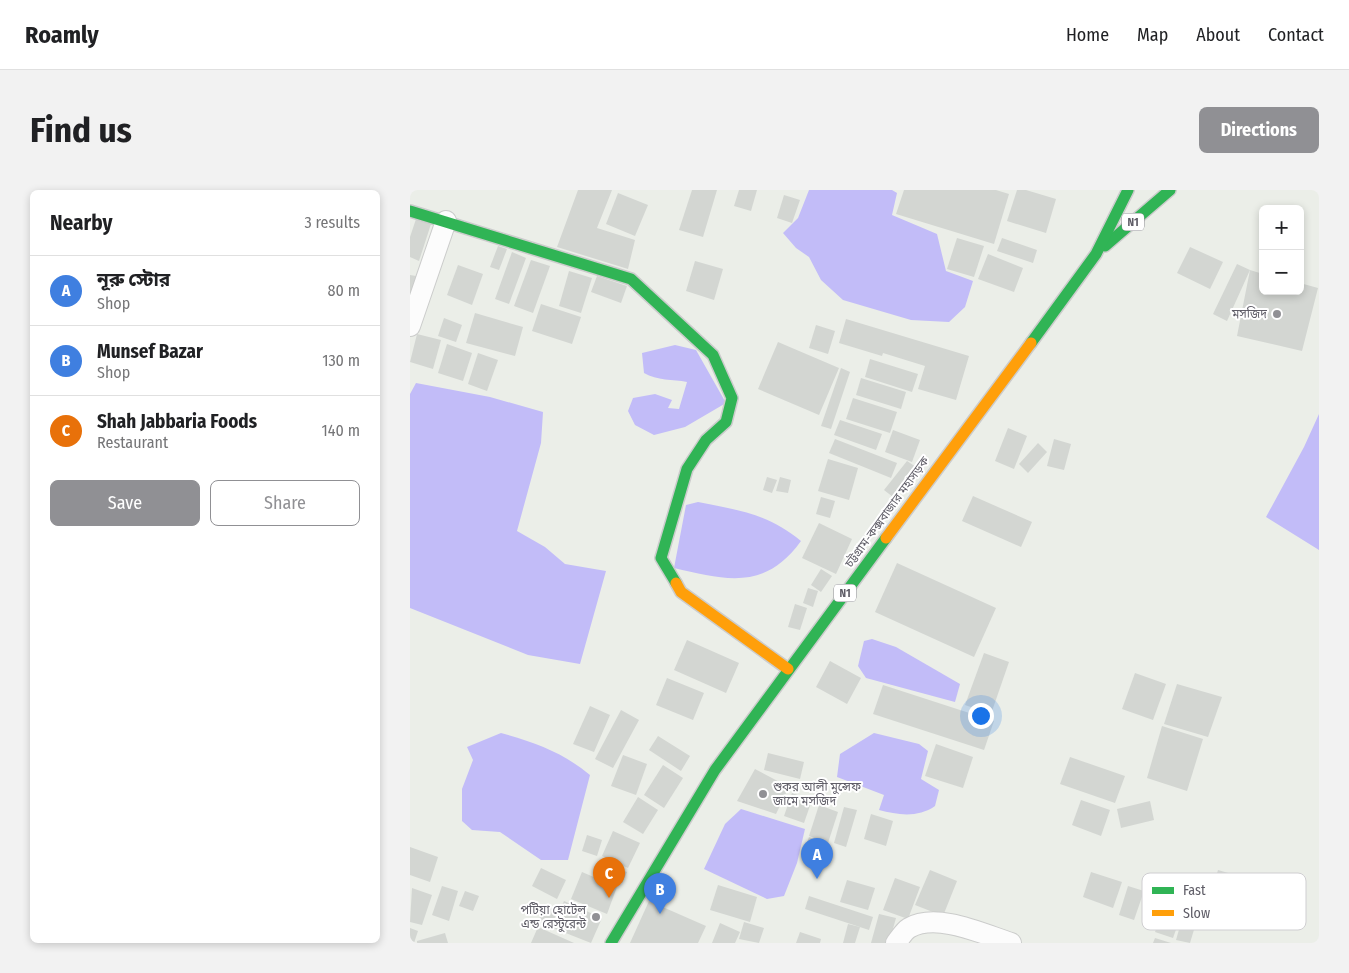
<!DOCTYPE html>
<meta charset="utf-8">
<style>
:root{--surface:#fff;--page:#f2f2f2;--text:#202124;--muted:#757577;--line:#e0e0e0;--accent:#909094}
body{margin:0;font-family:"Fira Sans Condensed","Noto Sans Bengali",sans-serif;background:var(--page);color:var(--text)}
.controls{position:absolute;right:15px;top:15px;display:grid;overflow:hidden;border-radius:8px;box-shadow:0 2px 8px #0003}
.controls button{width:45px;height:45px;display:grid;place-items:center;padding:0;border:0;border-bottom:1px solid var(--line);background:var(--surface);color:var(--text);font:25px sans-serif}
.you{position:absolute;left:570px;top:525px;width:18px;height:18px;margin:-12px;border:4px solid #fff;border-radius:50%;background:#1a73e8;box-shadow:0 0 0 8px #1a73e833}
.badge{display:grid;place-items:center;width:32px;height:32px;border-radius:50%;background:var(--accent);color:#fff;font-size:16px;font-weight:700}
.pin{position:absolute;translate:-50% -41px;filter:drop-shadow(0 1px 2px #0008)}
.pin::after{content:'';position:absolute;top:26px;width:18px;height:15px;background:inherit;clip-path:polygon(0 0,100% 0,50% 100%)}
.list{margin:0;padding:0;list-style:none}
h2{display:flex;justify-content:space-between;align-items:center;height:65px;margin:0;padding:0 20px;font-size:21px}
h2 small{font-size:16px;font-weight:400;color:var(--muted)}
.list li{display:grid;grid-template-columns:32px 1fr auto;gap:15px;align-items:center;box-sizing:border-box;height:70px;padding:0 20px;border-top:1px solid var(--line)}
.list b{display:block;font-size:19px;white-space:nowrap}
.list p{margin:0;font-size:16px;white-space:nowrap;color:var(--muted)}
.list em{font-size:16px;font-style:normal;color:var(--muted)}
.actions{display:flex;gap:10px;padding:15px 20px}
.actions a{flex:1;padding:11px 0;border:1px solid var(--accent);border-radius:8px;text-align:center;font-size:18px;color:var(--accent)}
.actions .main{background:var(--accent);color:#fff}
.map{position:relative;flex:none;width:909px;height:753px;overflow:hidden;border-radius:8px}
header{display:flex;align-items:center;gap:30px;box-sizing:border-box;height:70px;padding:0 25px;background:var(--surface);border-bottom:1px solid var(--line)}
header strong{font-size:24px}
nav{display:flex;gap:28px;margin-inline-start:auto;font-size:18px}
.intro{display:flex;align-items:center;justify-content:space-between;box-sizing:border-box;height:120px;padding:0 30px}
h1{margin:0;font-size:35px}
.button{padding:12px 22px;border-radius:8px;background:var(--accent);color:#fff;font-size:18px;font-weight:700}
main{display:flex;gap:30px;padding:0 30px}
aside{flex:1;background:var(--surface);border-radius:8px;box-shadow:0 2px 8px #0003}
.map>svg:first-child{display:block}
.water{fill:#c2bcf8}
.building{fill:#d3d6d2}
.lines{fill:none;stroke-linecap:round;stroke-linejoin:round}
.street-casing{stroke:#cbcccb;stroke-width:22}
.fast-casing{stroke:#ccc;stroke-width:14}
.slow-casing{stroke:#ccc;stroke-width:14}
.street{stroke:#fcfcfc;stroke-width:20}
.fast{stroke:#30b455;stroke-width:11}
.slow{stroke:#ff9f0a;stroke-width:11}
.poi-dot{fill:#909094;stroke:#fff;stroke-width:2}
.labels{text-anchor:middle;stroke-width:4;stroke-linejoin:round;paint-order:stroke}
.shield{fill:#fff;stroke:#8f8e95;stroke-width:1}
.shield-label{font-size:11px;font-weight:bold;fill:#5f5d67}
.poi-label{font-size:12px;fill:#5f5d67;stroke:#fff;text-anchor:end}
.street-label{font-size:12px;fill:#5f5d67;stroke:#fff}
.key{fill:#fff;stroke:#cfced1;stroke-width:1}
.key-label{font-size:14px;fill:#5f5d67}
</style>
<header>
<strong>Roamly</strong>
<nav><a>Home</a><a>Map</a><a>About</a><a>Contact</a></nav>
</header>
<div class="intro"><h1>Find us</h1><a class="button">Directions</a></div>
<main>
<aside>
<h2>Nearby<small>3 results</small></h2>
<ul class="list">
<li><span class="badge" style="background:#3f7fe0">A</span><div><b>নূরু স্টোর</b><p>Shop</p></div><em>80 m</em></li>
<li><span class="badge" style="background:#3f7fe0">B</span><div><b>Munsef Bazar</b><p>Shop</p></div><em>130 m</em></li>
<li><span class="badge" style="background:#e8710a">C</span><div><b>Shah Jabbaria Foods</b><p>Restaurant</p></div><em>140 m</em></li>
</ul>
<div class="actions"><a class="main">Save</a><a>Share</a></div>
</aside>
<div class="map">
<svg width="909" height="753" viewBox="0 0 909 753">
<rect width="100%" height="100%" fill="#ebeee8"/>
<g class="water">
<polygon points="399,0 482,0 487,3 482,25 527,44 536,81 563,91 555,117 539,132 501,130 433,110 411,90 399,67 386,58 373,43 388,28"/>
<path d="M265 155 286 160 316 213 275 237 244 245 225 235 218 221 223 208 245 204 262 210 258 218 269 219 277 192C263 189 247 191 234 183L232 163Z"/>
<polygon points="6,193 80,207 133,222 131,253 107,341 135,357 155,374 196,381 170,474 118,465 0,418 0,204"/>
<polygon points="909,224 909,360 856,327 894,257"/>
<path d="M288 312C329 320 358 324 391 351 355 401 316 390 264 378L276 315Z"/>
<polygon points="462,449 486,457 550,494 545,512 456,488 448,476 454,451"/>
<path d="M91 543C126 553 152 562 180 585L158 670H131L90 642 62 640 52 631V599L63 570 57 557Z"/>
<path d="M464 543 509 554 518 561 511 589 529 600 525 616C508 628 488 625 469 620L474 605 427 587 430 564Z"/>
<polygon points="331,619 395,639 387,673 374,706 357,709 294,679 315,634"/>
</g>
<g class="building">
<polygon points="168,0 202,0 187,38 225,50 218,79 147,57"/>
<polygon points="282,0 307,0 293,47 269,40"/>
<polygon points="329,0 347,0 341,21 324,16"/>
<polygon points="494,0 586,0 599,4 584,54 486,24"/>
<polygon points="607,0 616,0 646,9 636,43 597,31"/>
<polygon points="208,3 238,15 225,46 196,34"/>
<polygon points="374,5 390,10 382,33 367,28"/>
<polygon points="6,29 21,34 9,71 0,67 0,47"/>
<polygon points="547,48 574,56 564,87 537,79"/>
<polygon points="592,48 627,60 623,73 587,61"/>
<polygon points="88,56 97,59 89,80 80,77"/>
<polygon points="780,57 813,72 800,99 767,83"/>
<polygon points="102,62 116,68 99,114 85,109"/>
<polygon points="578,64 613,78 604,102 568,89"/>
<polygon points="121,70 140,76 123,123 104,116"/>
<polygon points="285,71 313,79 304,110 276,101"/>
<polygon points="827,74 840,80 817,131 803,124"/>
<polygon points="48,75 73,84 62,115 37,105"/>
<polygon points="840,80 853,84 853,101 890,101 890,93 908,98 892,161 827,146"/>
<polygon points="159,81 182,88 171,123 149,116"/>
<polygon points="0,85 6,86 0,105"/>
<polygon points="187,86 217,96 211,113 181,102"/>
<polygon points="131,114 171,127 162,154 122,141"/>
<polygon points="65,123 113,137 105,166 56,153"/>
<polygon points="34,128 52,135 46,152 28,146"/>
<polygon points="436,129 559,166 546,210 508,199 515,176 473,163 472,166 429,153"/>
<polygon points="406,135 425,141 418,164 399,158"/>
<polygon points="7,144 31,150 23,179 0,172"/>
<polygon points="368,152 429,178 409,225 348,199"/>
<polygon points="37,154 62,163 53,191 28,183"/>
<polygon points="68,163 88,170 77,201 58,194"/>
<polygon points="460,169 508,184 502,202 455,187"/>
<polygon points="431,178 440,182 421,239 411,236"/>
<polygon points="451,188 496,202 491,219 446,205"/>
<polygon points="443,208 487,222 480,243 436,229"/>
<polygon points="430,230 472,244 466,260 424,245"/>
<polygon points="598,238 617,246 604,279 585,271"/>
<polygon points="483,240 510,250 502,272 475,262"/>
<polygon points="425,249 487,273 481,288 419,263"/>
<polygon points="644,249 661,254 654,280 637,276"/>
<polygon points="628,253 637,262 618,283 609,274"/>
<polygon points="418,269 448,278 439,310 408,301"/>
<polygon points="497,271 506,277 483,307 474,300"/>
<polygon points="357,287 367,290 362,303 353,300"/>
<polygon points="370,287 381,290 378,303 366,301"/>
<polygon points="563,306 622,332 611,357 552,331"/>
<polygon points="411,307 425,311 420,328 406,324"/>
<polygon points="409,333 442,349 426,384 392,368"/>
<polygon points="487,373 586,418 564,467 465,422"/>
<polygon points="411,379 422,386 411,402 401,395"/>
<polygon points="398,398 408,401 403,417 393,413"/>
<polygon points="385,414 397,418 390,440 378,437"/>
<polygon points="277,450 329,473 316,503 264,480"/>
<polygon points="574,463 599,472 581,524 555,515"/>
<polygon points="420,471 451,488 437,514 406,497"/>
<polygon points="725,483 756,494 743,530 712,519"/>
<polygon points="257,488 294,503 283,530 246,515"/>
<polygon points="767,494 812,507 798,547 754,534"/>
<polygon points="473,495 584,531 574,560 463,524"/>
<polygon points="180,516 200,525 184,562 163,554"/>
<polygon points="211,520 229,530 203,578 185,569"/>
<polygon points="752,536 793,549 777,601 737,588"/>
<polygon points="248,546 280,566 271,581 239,560"/>
<polygon points="526,554 563,567 553,598 515,586"/>
<polygon points="358,563 394,572 390,589 354,580"/>
<polygon points="213,565 237,574 226,605 201,596"/>
<polygon points="660,567 715,586 705,613 650,594"/>
<polygon points="253,575 273,588 254,618 234,605"/>
<polygon points="345,579 379,597 366,624 327,611"/>
<polygon points="382,603 402,610 394,633 374,626"/>
<polygon points="228,607 248,620 233,644 213,632"/>
<polygon points="671,610 700,620 691,646 662,635"/>
<polygon points="740,611 744,630 711,638 707,619"/>
<polygon points="409,615 428,622 418,653 399,646"/>
<polygon points="434,617 447,620 436,657 424,653"/>
<polygon points="461,624 483,631 476,656 454,649"/>
<polygon points="203,641 230,653 218,678 192,666"/>
<polygon points="177,645 192,650 187,666 172,661"/>
<polygon points="399,647 410,651 405,668 393,664"/>
<polygon points="0,657 28,667 20,692 0,685"/>
<polygon points="195,674 217,682 212,693 191,685"/>
<polygon points="131,678 156,690 147,709 122,696"/>
<polygon points="520,680 547,691 533,726 505,715"/>
<polygon points="808,680 825,685 821,699 804,694"/>
<polygon points="172,682 207,697 197,724 161,709"/>
<polygon points="681,682 712,692 703,718 673,707"/>
<polygon points="485,688 510,697 498,729 473,720"/>
<polygon points="437,690 465,698 458,720 430,712"/>
<polygon points="308,695 347,707 340,732 300,720"/>
<polygon points="32,696 48,701 39,731 22,725"/>
<polygon points="718,696 734,701 724,730 709,725"/>
<polygon points="2,698 22,705 12,735 0,732"/>
<polygon points="55,701 69,706 63,721 49,716"/>
<polygon points="399,706 463,727 459,740 395,719"/>
<polygon points="154,711 192,728 181,753 143,738"/>
<polygon points="239,711 296,736 288,753 220,753"/>
<polygon points="135,715 148,720 141,737 128,732"/>
<polygon points="469,724 486,728 479,753 461,753"/>
<polygon points="751,725 769,731 763,748 745,742"/>
<polygon points="772,729 786,733 780,753 766,750"/>
<polygon points="334,732 354,738 349,753 329,749"/>
<polygon points="310,733 330,742 325,753 302,753"/>
<polygon points="438,734 450,737 445,753 433,753"/>
<polygon points="128,737 164,753 121,753"/>
<polygon points="0,738 8,741 4,753 0,753"/>
<polygon points="390,742 411,749 410,753 386,753"/>
<polygon points="35,743 38,753 7,753 7,751"/>
<polygon points="745,748 761,753 743,753"/>
</g>
<g class="lines">
<g class="street-casing">
<g id="street">
<polyline points="0,136 36,31"/>
<path d="M486 753C490 748 494 741 499 738 527 722 573 744 601 753"/>
</g>
</g>
<g class="fast-casing">
<g id="fast">
<polyline points="0,21 221,89 303,165 322,208 316,232 296,250 277,279 251,368 266,393"/>
<polyline points="695,56 760,0"/>
<polyline points="621,153 686,64 718,0"/>
<polyline points="201,753 305,580 476,348"/>
</g>
</g>
<g class="slow-casing">
<g id="slow">
<polyline points="476,348 621,153"/>
<polyline points="266,393 271,402 378,479"/>
</g>
</g>
<use href="#street" class="street"/>
<use href="#fast" class="fast"/>
<use href="#slow" class="slow"/>
</g>
<g class="poi-dot">
<circle cx="867" cy="124" r="5"/>
<circle cx="353" cy="604" r="5"/>
<circle cx="186" cy="727" r="5"/>
</g>
<g class="labels">
<g class="shield">
<rect x="712" y="23.5" width="22" height="17" rx="4"/>
<rect x="424" y="394.5" width="22" height="17" rx="4"/>
</g>
<g class="shield-label">
<text x="723" y="36">N1</text>
<text x="435" y="407">N1</text>
</g>
<g class="poi-label">
<text x="857" y="128">মসজিদ</text>
<text x="363" y="601" text-anchor="start">শুকর আলী মুন্সেফ<tspan x="363" dy="14">জামে মসজিদ</tspan></text>
<text x="176" y="724">পটিয়া হোটেল<tspan x="176" dy="14">এন্ড রেস্টুরেন্ট</tspan></text>
</g>
<g class="street-label">
<text transform="translate(477 322) rotate(-54)" y="4">চট্টগ্রাম-কক্সবাজার মহাসড়ক</text>
</g>
</g>
<rect x="732" y="683" width="164" height="57" rx="8" class="key"/>
<rect x="742" y="697" width="22" height="7" fill="#30b455"/>
<rect x="742" y="720" width="22" height="6" fill="#ff9f0a"/>
<g class="key-label">
<text x="773" y="705">Fast</text>
<text x="773" y="728">Slow</text>
</g>
</svg>
<div class="controls">
<button>+</button>
<button>−</button>
</div>
<div class="you"></div>
<div class="pin badge" style="left:407px;top:689px;background:#3f7fe0">A</div>
<div class="pin badge" style="left:250px;top:724px;background:#3f7fe0">B</div>
<div class="pin badge" style="left:199px;top:708px;background:#e8710a">C</div>
</div>
</main>
